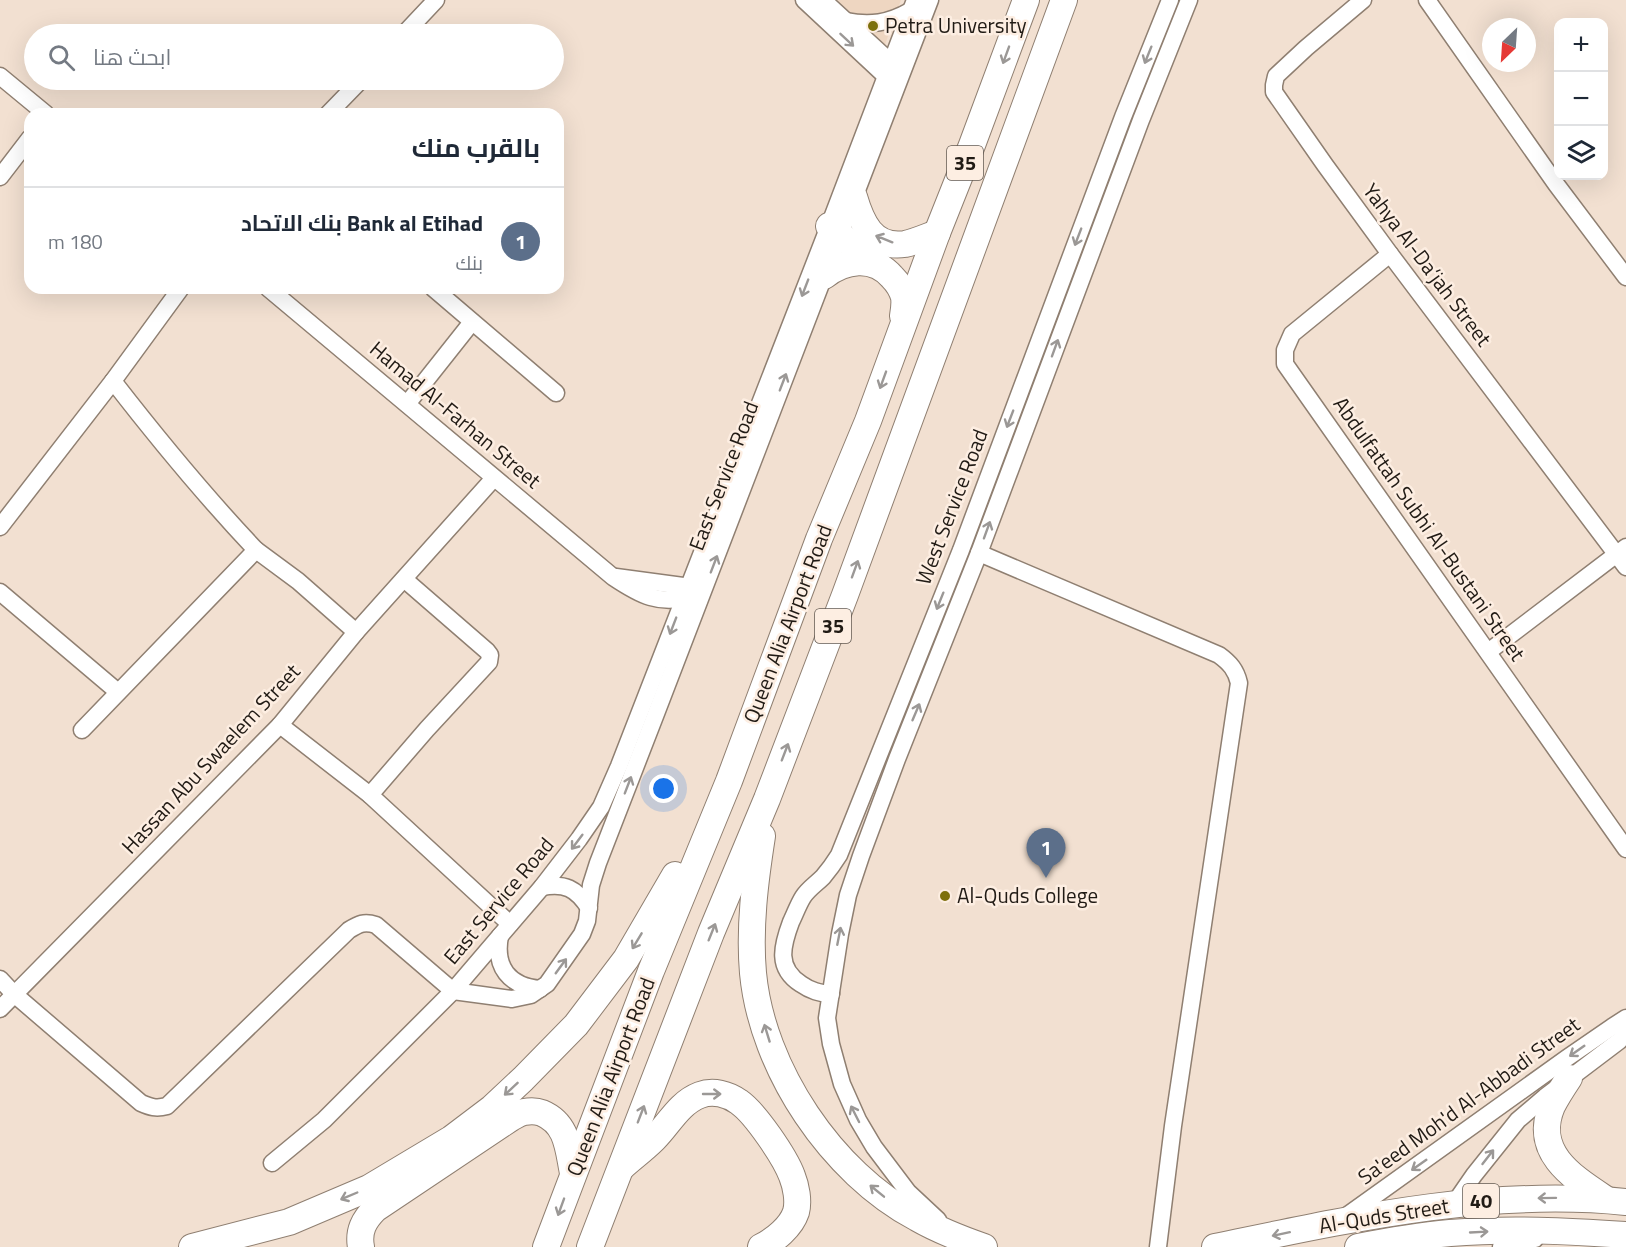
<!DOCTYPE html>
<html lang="ar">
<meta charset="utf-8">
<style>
:root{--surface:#fff;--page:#f2f2f3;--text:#1f2937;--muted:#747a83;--line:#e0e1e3;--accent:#7c3aed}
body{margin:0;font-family:"Titillium Web",Cairo,sans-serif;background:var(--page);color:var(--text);direction:rtl}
.controls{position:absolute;right:18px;top:18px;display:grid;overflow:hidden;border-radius:12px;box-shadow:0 6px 24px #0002}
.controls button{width:54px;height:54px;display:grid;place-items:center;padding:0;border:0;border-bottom:2px solid var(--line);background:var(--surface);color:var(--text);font:30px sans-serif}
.compass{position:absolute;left:1482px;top:18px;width:54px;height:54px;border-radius:50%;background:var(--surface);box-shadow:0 6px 24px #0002;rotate:205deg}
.you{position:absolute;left:664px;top:789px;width:21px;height:21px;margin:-15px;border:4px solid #fff;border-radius:50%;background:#1a73e8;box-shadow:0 0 0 9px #1a73e833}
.badge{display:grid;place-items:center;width:39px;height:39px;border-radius:50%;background:var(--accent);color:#fff;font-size:20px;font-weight:700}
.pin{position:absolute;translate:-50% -50px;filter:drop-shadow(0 2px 3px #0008)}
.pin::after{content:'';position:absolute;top:32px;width:21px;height:18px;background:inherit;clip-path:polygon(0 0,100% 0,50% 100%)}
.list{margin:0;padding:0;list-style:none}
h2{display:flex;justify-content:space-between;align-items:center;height:78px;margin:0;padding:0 24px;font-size:26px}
h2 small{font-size:20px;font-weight:400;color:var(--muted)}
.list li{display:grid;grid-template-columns:39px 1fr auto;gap:18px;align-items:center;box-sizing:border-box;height:108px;padding:0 24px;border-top:2px solid var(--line)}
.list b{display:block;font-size:22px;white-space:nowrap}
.list p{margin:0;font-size:20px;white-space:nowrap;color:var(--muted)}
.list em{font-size:20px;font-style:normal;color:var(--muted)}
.icon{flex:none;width:33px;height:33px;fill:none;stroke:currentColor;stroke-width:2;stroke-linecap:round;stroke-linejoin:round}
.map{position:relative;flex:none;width:1626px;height:1247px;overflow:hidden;direction:ltr}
.search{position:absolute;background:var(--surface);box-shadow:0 6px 24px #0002;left:24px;top:24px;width:540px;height:66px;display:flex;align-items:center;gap:15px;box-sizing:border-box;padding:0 21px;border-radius:33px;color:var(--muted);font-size:22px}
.panel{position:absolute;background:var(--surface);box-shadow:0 6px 24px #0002;left:24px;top:108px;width:540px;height:186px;border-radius:18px;direction:rtl}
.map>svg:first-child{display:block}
.built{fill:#eed6c1}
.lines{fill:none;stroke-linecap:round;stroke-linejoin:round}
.minor-casing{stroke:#8f7f71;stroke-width:19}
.highway-casing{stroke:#8f7f71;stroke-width:28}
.minor{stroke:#fff;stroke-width:16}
.highway{stroke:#fff;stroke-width:26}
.oneway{stroke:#9b9896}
.poi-dot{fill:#7d6f0c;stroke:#fdeee2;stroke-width:2}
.labels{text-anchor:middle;stroke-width:5;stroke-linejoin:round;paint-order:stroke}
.shield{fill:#fdeee2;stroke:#635a52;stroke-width:1.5}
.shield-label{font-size:20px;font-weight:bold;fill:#211b15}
.poi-label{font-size:21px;fill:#211b15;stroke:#fdeee2;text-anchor:start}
.street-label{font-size:21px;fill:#211b15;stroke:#fdeee2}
</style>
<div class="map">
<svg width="1626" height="1247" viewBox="0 0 1626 1247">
<rect width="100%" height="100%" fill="#f2e0d1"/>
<polygon class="built" points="827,0 901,0 882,53"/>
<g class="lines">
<g class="minor-casing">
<g id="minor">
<polyline points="804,0 893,83"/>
<polyline points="823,0 899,70"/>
<polyline points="1363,0 1306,48 1276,76 1274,85 1274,92 1325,165 1390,254 1626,567"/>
<polyline points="1427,0 1556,184 1626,277"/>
<path d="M846 21C870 26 889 23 910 11"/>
<polyline points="404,34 436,0"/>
<polyline points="0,76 46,114"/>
<polyline points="328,114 361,80"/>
<polyline points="0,177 30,138"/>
<polyline points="1390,254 1292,334 1285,350 1285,364 1626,849"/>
<path d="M268 288 613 577C640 595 659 606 693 596"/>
<polyline points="433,288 556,393"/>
<path d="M113 381C158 439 205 496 256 550"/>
<polyline points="407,404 472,322"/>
<polyline points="0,527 113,381 181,288"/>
<path d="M979 553 1219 655C1230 663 1236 670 1239 683L1173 1126 1158 1247"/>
<polyline points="616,577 698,588"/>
<polyline points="0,592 118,692"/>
<polyline points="1488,652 1626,547"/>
<polyline points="280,725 370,795 510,924"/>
<polyline points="82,730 256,550 298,581 356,632"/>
<polyline points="370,795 427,729 489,662 490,655 487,651 404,579"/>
<path d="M542 887C565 883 576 888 589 908"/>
<path d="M500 936C494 967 509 986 540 989"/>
<path d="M0 979 14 994 141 1103C150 1107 156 1109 167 1106L349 930C359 924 364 921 376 925L453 991"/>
<path d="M453 991 512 999 531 995 547 984 582 934 587 921 591 885 598 863C710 576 819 288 930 0"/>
<path d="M831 994C819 993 811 991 801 984 776 968 782 946 791 922 795 914 798 905 803 897 808 889 816 884 823 877 829 870 834 863 839 855L961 550 1123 117 1170 0"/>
<polyline points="0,1009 280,725 356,632 494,478"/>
<polyline points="272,1163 324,1120 453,991 542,887 579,839 601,807 619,766 829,226 915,0"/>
<polyline points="1454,1204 1474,1175 1518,1120 1545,1097 1619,1041 1626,1034"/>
<polyline points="1345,1217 1567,1058 1612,1027 1626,1018"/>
<polyline points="938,1220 908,1192 874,1147 858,1120 842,1084 831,1044 827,1018 840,934 848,895 861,856 897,759 979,553 1141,120 1189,0"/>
<polyline points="1501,1247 1535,1239"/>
</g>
</g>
<g class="highway-casing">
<g id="highway">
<path d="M854 197C861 221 872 249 905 244 915 242 926 237 937 233"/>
<polyline points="829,226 879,266"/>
<path d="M824 276C844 260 873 255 892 277 897 282 902 290 904 297 905 303 904 310 903 316"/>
<path d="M762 836C755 881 749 927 753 973 762 1069 832 1173 917 1218 938 1230 961 1239 984 1247"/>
<path d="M1569 1078C1563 1087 1557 1096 1552 1106 1532 1153 1574 1178 1607 1200"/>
<path d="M623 1166C633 1157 644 1149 654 1139 669 1124 679 1103 700 1095 713 1090 728 1094 739 1102 755 1113 785 1157 792 1176 796 1186 799 1201 796 1212 791 1227 775 1240 761 1247"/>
<polyline points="192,1247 289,1222 369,1188 451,1139 492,1108 523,1079 576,1025 626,959 675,875"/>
<path d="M361 1247C358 1231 364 1220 375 1209L511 1118C515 1116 519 1113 524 1112 529 1111 537 1111 542 1113 568 1124 568 1149 573 1173"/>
<polyline points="546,1247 651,971 729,781 819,539 868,421 937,233 972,145 1026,0"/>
<polyline points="590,1247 711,933 767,799 845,595 1064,0"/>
<path d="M1215 1247C1350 1219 1487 1188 1626 1202"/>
<path d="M1358 1247C1389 1241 1419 1236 1450 1233 1508 1228 1568 1231 1626 1235"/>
</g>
</g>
<use href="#minor" class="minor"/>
<use href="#highway" class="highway"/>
</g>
<defs><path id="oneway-shaft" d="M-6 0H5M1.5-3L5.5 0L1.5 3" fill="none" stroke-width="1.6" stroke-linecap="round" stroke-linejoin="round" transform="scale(1.5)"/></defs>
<g class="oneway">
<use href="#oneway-shaft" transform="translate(847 40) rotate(43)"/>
<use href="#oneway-shaft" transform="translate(1006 55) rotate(110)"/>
<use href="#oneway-shaft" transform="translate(1148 55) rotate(112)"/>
<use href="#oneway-shaft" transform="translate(1078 237) rotate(111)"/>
<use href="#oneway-shaft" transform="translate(884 239) rotate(-158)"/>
<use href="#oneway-shaft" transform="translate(805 288) rotate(111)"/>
<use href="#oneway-shaft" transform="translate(1055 348) rotate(-70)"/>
<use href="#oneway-shaft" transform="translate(883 380) rotate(110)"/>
<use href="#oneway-shaft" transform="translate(783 382) rotate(-69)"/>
<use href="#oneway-shaft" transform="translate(1010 419) rotate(111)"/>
<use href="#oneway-shaft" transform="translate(987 530) rotate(-70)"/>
<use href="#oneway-shaft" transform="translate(714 564) rotate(-69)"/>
<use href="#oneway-shaft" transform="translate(855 569) rotate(-70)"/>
<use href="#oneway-shaft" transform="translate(940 601) rotate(112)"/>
<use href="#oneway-shaft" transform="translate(673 626) rotate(111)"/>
<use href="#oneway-shaft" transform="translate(916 712) rotate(-67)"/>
<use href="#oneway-shaft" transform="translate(785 752) rotate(-69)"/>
<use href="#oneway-shaft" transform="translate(628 785) rotate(-69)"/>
<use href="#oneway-shaft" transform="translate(577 842) rotate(127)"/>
<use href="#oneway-shaft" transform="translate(712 932) rotate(-68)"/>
<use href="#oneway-shaft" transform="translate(839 936) rotate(-79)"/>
<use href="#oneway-shaft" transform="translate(637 941) rotate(121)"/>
<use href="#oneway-shaft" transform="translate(561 966) rotate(-54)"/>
<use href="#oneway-shaft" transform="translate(767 1033) rotate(-107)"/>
<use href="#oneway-shaft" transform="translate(1577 1051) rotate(145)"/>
<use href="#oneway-shaft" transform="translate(511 1089) rotate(137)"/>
<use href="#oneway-shaft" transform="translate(712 1094)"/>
<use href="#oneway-shaft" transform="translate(641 1114) rotate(-69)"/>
<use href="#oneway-shaft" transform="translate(855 1114) rotate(-117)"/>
<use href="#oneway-shaft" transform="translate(1488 1157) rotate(-52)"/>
<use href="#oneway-shaft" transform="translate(1419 1165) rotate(145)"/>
<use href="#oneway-shaft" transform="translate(877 1191) rotate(-141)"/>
<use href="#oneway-shaft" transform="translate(349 1196) rotate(157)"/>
<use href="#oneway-shaft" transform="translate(1547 1198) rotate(179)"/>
<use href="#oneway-shaft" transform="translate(561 1207) rotate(110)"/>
<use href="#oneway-shaft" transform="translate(1479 1232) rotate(-3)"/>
<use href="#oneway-shaft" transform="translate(1281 1234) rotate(168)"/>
</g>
<g class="poi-dot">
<circle cx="873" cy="26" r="6"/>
<circle cx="945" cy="896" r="6"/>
</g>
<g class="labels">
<g class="shield">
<rect x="947" y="146" width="36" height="34" rx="4.5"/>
<rect x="815" y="609" width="36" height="34" rx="4.5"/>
<rect x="1463" y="1184" width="36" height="34" rx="4.5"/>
</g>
<g class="shield-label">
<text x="965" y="170">35</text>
<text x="833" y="633">35</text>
<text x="1481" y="1208">40</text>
</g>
<g class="poi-label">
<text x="885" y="33">Petra University</text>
<text x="957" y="903">Al-Quds College</text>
</g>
<g class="street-label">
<text transform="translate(1427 265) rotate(53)" y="7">Yahya Al-Da‘jah Street</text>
<text transform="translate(455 415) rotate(40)" y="7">Hamad Al-Farhan Street</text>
<text transform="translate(724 476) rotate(-69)" y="7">East Service Road</text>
<text transform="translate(952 507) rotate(-69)" y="7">West Service Road</text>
<text transform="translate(1429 529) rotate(55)" y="7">Abdulfattah Subhi Al-Bustani Street</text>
<text transform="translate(788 624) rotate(-69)" y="7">Queen Alia Airport Road</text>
<text transform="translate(211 759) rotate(-47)" y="7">Hassan Abu Swaelem Street</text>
<text transform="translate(499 901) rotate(-50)" y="7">East Service Road</text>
<text transform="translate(611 1077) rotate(-69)" y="7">Queen Alia Airport Road</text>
<text transform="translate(1469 1101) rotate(-36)" y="7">Sa'eed Moh'd Al-Abbadi Street</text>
<text transform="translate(1384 1216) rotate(-9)" y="7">Al-Quds Street</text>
</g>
</g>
</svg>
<div class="controls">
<button>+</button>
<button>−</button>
<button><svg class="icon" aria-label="layers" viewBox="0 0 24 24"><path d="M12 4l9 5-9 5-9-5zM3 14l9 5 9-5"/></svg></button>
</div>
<svg class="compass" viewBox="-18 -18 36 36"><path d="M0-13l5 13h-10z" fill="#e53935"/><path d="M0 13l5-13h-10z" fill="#747a83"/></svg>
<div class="you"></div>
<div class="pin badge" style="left:1046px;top:878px;background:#5c6f8a">1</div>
<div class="search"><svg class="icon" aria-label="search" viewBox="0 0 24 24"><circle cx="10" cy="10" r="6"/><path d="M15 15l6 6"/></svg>ابحث هنا</div>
<section class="panel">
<h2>بالقرب منك<small></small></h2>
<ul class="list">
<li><span class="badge" style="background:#5c6f8a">1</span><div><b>Bank al Etihad بنك الاتحاد</b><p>بنك</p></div><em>180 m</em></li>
</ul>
</section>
</div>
